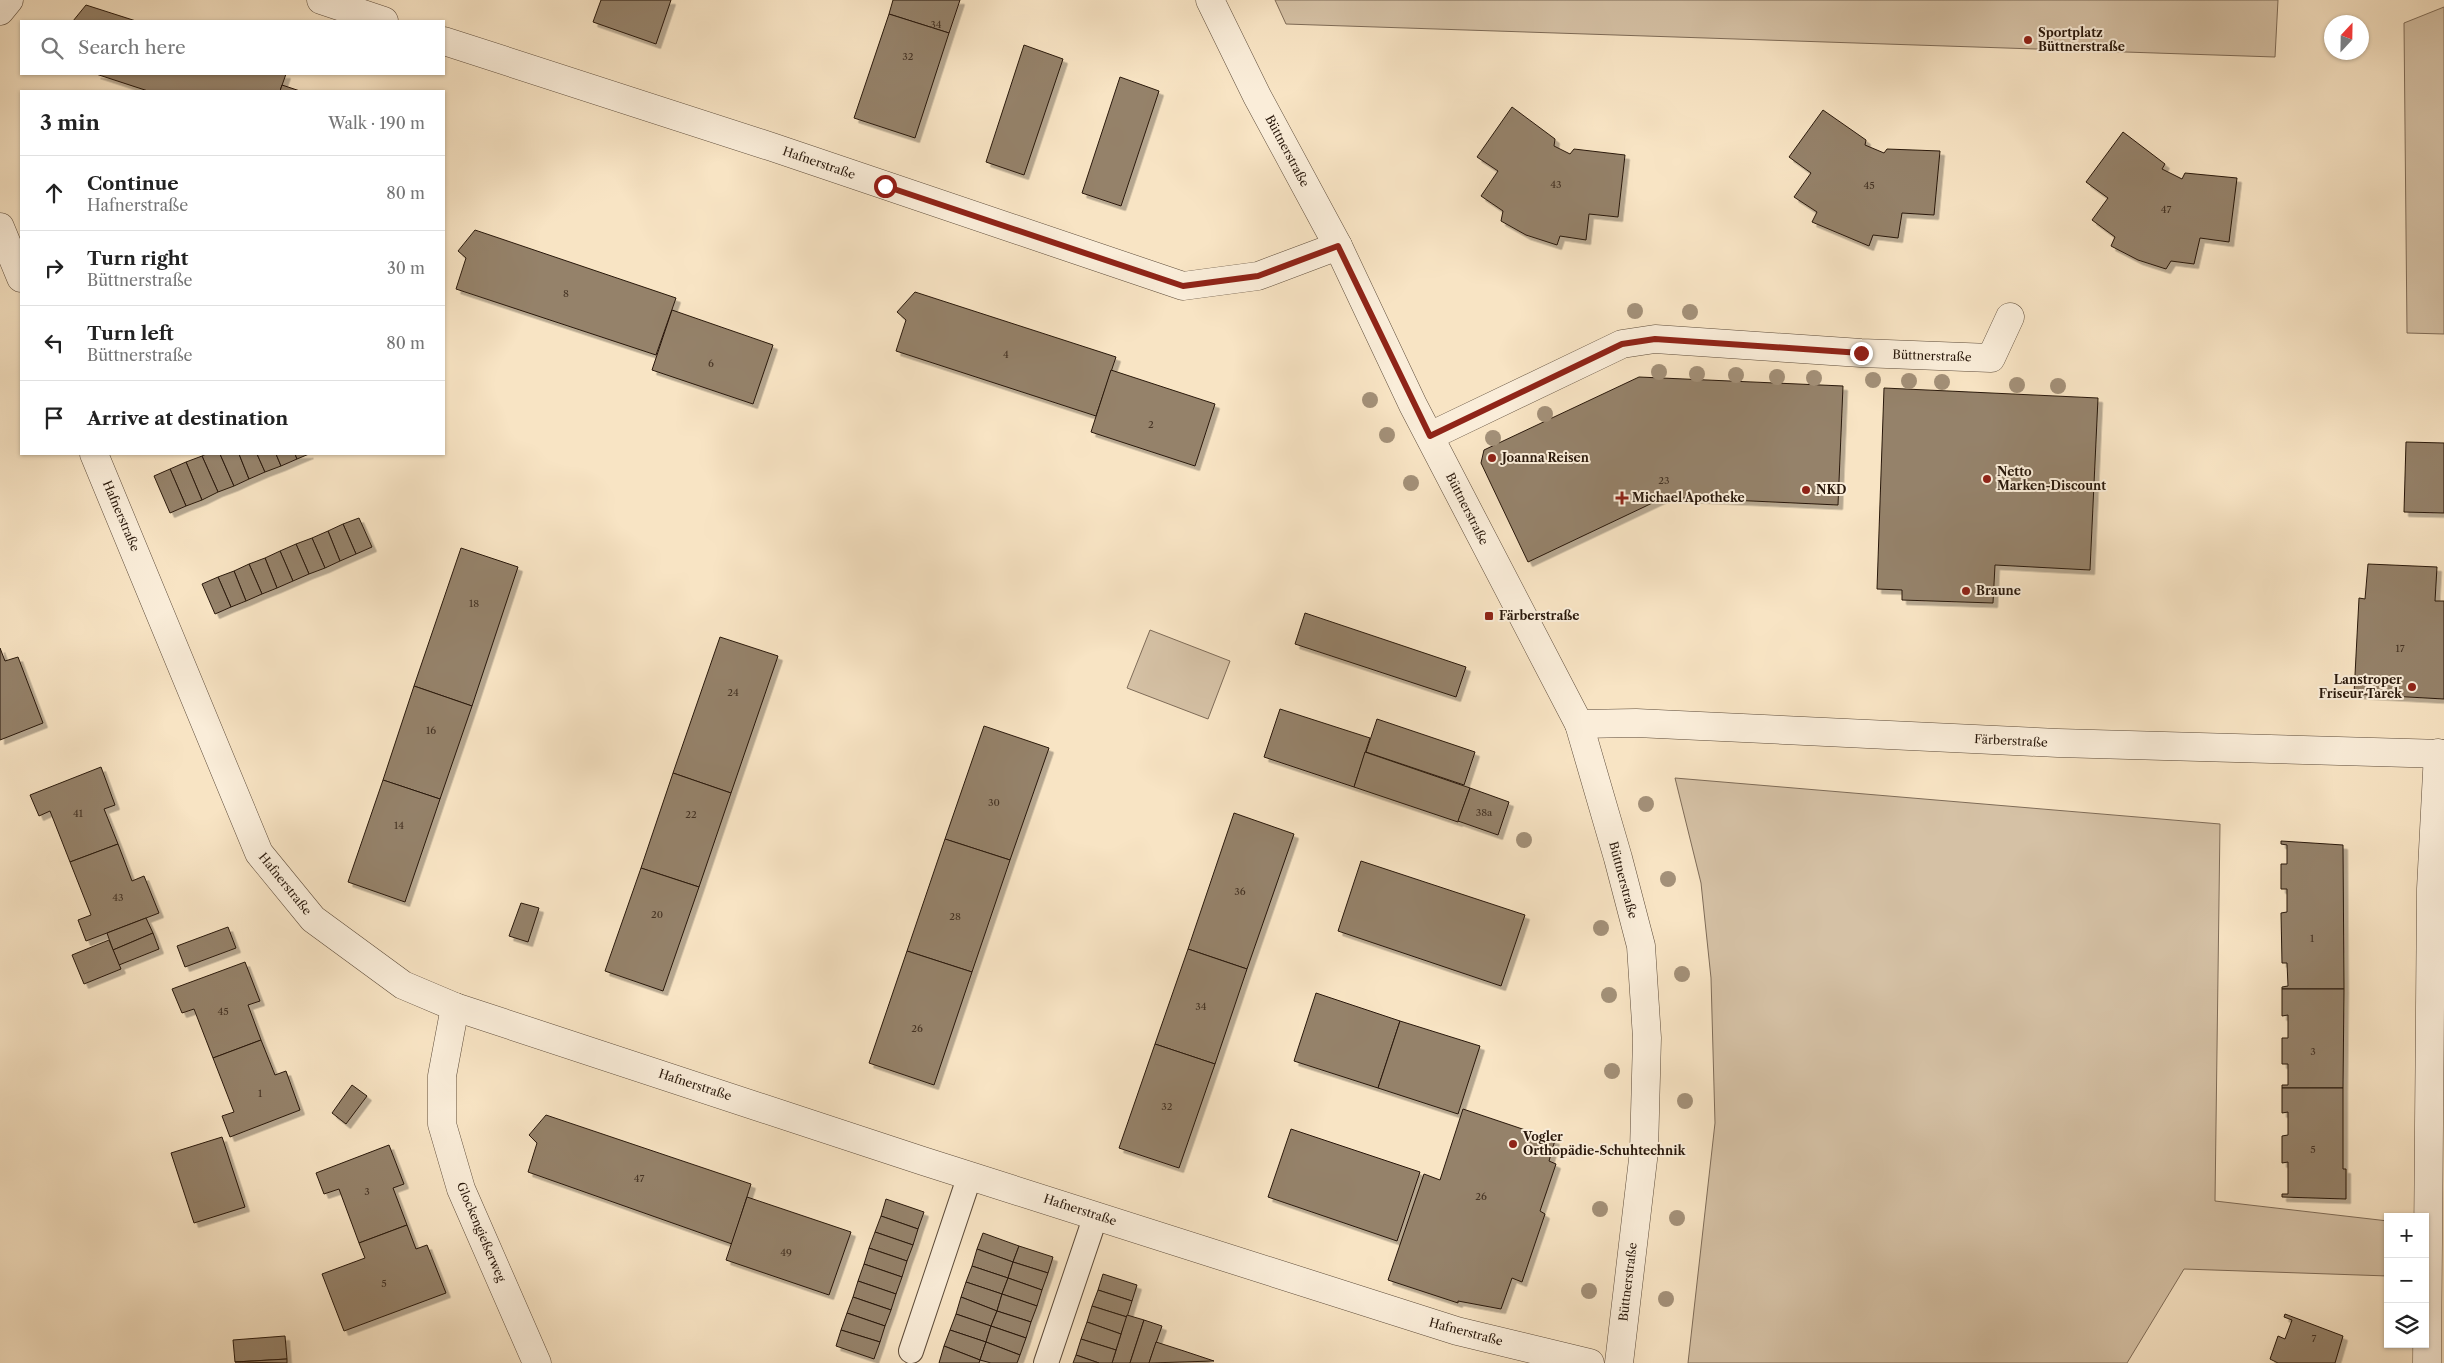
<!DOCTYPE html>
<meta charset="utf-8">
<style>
:root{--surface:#fff;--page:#f6f6f6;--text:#222;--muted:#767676;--line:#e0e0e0}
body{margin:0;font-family:"Libre Caslon Text",serif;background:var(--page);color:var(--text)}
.controls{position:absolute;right:15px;bottom:15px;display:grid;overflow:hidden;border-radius:0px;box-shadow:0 1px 4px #0004}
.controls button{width:45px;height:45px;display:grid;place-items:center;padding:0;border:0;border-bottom:1px solid var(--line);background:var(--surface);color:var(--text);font:25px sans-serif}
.compass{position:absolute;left:2324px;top:15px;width:45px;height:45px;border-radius:50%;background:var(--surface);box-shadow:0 1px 4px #0004;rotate:22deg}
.stop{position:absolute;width:15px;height:15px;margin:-11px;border:4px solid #8f2418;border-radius:50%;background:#fff}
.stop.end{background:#8f2418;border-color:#fff;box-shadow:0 1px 5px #0008}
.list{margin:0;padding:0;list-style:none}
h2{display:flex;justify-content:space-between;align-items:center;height:65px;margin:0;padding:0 20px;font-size:21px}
h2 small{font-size:16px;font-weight:400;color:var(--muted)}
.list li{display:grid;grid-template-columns:32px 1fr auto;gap:15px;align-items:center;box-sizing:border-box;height:75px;padding:0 20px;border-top:1px solid var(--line)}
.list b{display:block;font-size:19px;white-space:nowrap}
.list p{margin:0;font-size:16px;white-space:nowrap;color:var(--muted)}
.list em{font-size:16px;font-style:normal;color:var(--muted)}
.icon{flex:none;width:28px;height:28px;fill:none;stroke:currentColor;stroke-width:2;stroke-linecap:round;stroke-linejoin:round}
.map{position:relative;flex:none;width:2444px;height:1363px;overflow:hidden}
.search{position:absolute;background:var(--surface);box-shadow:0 1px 4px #0004;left:20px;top:20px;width:425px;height:55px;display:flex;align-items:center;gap:12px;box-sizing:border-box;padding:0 18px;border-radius:0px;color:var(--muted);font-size:19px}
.panel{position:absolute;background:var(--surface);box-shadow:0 1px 4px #0004;left:20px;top:90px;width:425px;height:365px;border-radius:0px}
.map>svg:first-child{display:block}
.green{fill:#d5c1a5;stroke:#7f6c58}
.building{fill:#95826b;stroke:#29180b;filter:url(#shadow)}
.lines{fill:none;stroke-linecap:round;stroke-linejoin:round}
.lane-casing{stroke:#5d4b39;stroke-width:26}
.street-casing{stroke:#5d4b39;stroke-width:29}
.lane{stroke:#faedd9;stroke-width:24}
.street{stroke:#faedd9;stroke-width:28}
.tree{fill:#a39078}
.route{stroke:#8f2418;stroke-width:6}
.poi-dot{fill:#8f2418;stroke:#faedd9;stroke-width:2}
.labels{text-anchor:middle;stroke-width:4;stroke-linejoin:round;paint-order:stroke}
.number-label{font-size:10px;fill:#443223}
.poi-label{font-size:12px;font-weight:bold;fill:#29180b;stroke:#faedd9;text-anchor:start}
.street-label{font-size:12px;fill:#29180b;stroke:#faedd9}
</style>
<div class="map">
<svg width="2444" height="1363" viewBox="0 0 2444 1363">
<defs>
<filter id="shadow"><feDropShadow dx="4.5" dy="4.5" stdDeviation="0" flood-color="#0004"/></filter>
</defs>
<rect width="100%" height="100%" fill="#f8e4c4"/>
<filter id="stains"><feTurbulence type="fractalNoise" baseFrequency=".004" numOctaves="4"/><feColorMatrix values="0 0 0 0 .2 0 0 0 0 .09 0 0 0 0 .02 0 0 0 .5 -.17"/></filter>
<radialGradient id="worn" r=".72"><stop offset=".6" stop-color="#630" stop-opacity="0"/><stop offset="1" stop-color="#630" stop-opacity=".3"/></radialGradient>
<g class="green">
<polygon points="1275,0 2278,0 2275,57 1286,24"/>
<polygon points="2444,7 2444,334 2407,333 2404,23"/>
<polygon points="1150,630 1230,661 1208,719 1127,688"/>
<polygon points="1675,778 2220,824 2215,1201 2388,1221 2388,1276 2184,1269 2127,1363 1688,1363 1715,1123 1711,978 1701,883"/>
</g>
<g class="building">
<polygon points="601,0 671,0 656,44 593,22"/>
<polygon points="893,0 960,0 949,33 889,14"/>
<polygon points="86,5 136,21 73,21"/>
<polygon points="889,14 949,33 915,138 854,118"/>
<polygon points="1024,45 1063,59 1024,175 986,162"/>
<polygon points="96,74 286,74 280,91 148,91"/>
<polygon points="1120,77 1159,91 1121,206 1082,193"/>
<polygon points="282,85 300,91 280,91"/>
<polygon points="1512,107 1555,139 1554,146 1570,154 1574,149 1625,155 1618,217 1589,214 1586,240 1560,236 1557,245 1526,235 1501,221 1503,211 1481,196 1498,171 1477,157"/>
<polygon points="1823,110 1866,140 1865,145 1884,153 1887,149 1940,151 1934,215 1902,213 1898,238 1873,235 1869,246 1812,222 1817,212 1794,197 1811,173 1789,157"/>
<polygon points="2123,132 2165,164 2162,169 2182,179 2185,173 2237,178 2229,242 2200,238 2194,264 2171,261 2166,269 2138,260 2111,246 2115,237 2092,220 2108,198 2086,182"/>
<polygon points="475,230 676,298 656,355 456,289 466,258 458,251"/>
<polygon points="915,292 1116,357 1096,416 896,351 906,320 897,312"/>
<polygon points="672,310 773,345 753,404 652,370"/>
<polygon points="1111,370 1215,404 1195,466 1091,432"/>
<polygon points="1639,377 1843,386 1838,505 1665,497 1528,562 1481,463 1484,450"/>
<polygon points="1884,388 2098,398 2090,570 1995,565 1993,603 1902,600 1902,590 1877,589"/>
<polygon points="2406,442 2444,443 2444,513 2404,512"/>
<polygon points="206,454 220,454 234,486 218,492 202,456"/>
<polygon points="220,454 239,454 249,479 234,486"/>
<polygon points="239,454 257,454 265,472 249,479"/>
<polygon points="257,454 276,454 281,466 265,472"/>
<polygon points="276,454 295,454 297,459 281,466"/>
<polygon points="295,454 309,454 297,459"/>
<polygon points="202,456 218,492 202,500 186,462"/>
<polygon points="186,462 202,500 186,506 170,469"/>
<polygon points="170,469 186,506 170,513 154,476"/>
<polygon points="359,518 372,547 356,554 343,524"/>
<polygon points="343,524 356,554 340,561 328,531"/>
<polygon points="328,531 340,561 325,568 312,538"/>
<polygon points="312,538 325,568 309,574 296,544"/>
<polygon points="296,544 309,574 293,581 280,551"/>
<polygon points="461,548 518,567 472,706 414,686"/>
<polygon points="280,551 293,581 277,588 265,558"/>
<polygon points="265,558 277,588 262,594 249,564"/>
<polygon points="249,564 262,594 246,601 234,571"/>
<polygon points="2368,564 2437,567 2435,601 2444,601 2444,699 2354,694 2359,598 2365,599"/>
<polygon points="234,571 246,601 231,607 218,577"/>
<polygon points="218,577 231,607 215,614 202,584"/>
<polygon points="1305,613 1466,667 1456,697 1295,644"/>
<polygon points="720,637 778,656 731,793 673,773"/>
<polygon points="0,648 5,661 18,657 43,723 0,740"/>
<polygon points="414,686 472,706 440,799 383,780"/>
<polygon points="1280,709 1370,738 1354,787 1264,757"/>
<polygon points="1377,719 1475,752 1464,785 1366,752"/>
<polygon points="984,726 1049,748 1010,860 945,839"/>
<polygon points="1365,752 1470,788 1458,822 1354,787"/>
<polygon points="101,767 115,805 104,809 118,844 70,862 50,811 39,816 30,795"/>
<polygon points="673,773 731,793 699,887 641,868"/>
<polygon points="383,780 440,799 405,902 348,882"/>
<polygon points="1470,788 1509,802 1498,835 1458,821"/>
<polygon points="1234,813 1294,834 1247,969 1188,949"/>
<polygon points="945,839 1010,860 972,972 907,951"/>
<polygon points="2281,841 2343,845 2344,989 2282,989 2282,987 2288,986 2287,963 2282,963 2281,913 2287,912 2287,889 2281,889 2281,864 2287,864 2287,845 2281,844"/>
<polygon points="118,844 132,881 144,876 159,913 86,941 78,920 91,915 70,862"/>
<polygon points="1361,861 1525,915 1501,986 1338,931"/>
<polygon points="641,868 699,887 663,991 605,971"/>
<polygon points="521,903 539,908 528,942 509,936"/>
<polygon points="146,918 153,933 113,950 107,933"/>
<polygon points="228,927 236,948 185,967 177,946"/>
<polygon points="153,933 159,949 119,965 113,950"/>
<polygon points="109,940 121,969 84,984 72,955"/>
<polygon points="1188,949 1247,969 1215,1064 1155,1044"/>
<polygon points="907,951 972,972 934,1085 869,1063"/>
<polygon points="245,962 260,1001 248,1005 261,1040 213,1058 194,1009 182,1013 172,989"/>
<polygon points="2282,989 2344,989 2343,1088 2282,1088 2282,1085 2288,1085 2288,1064 2282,1064 2282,1038 2288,1038 2288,1015 2282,1016"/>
<polygon points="1316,993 1400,1021 1378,1088 1294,1061"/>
<polygon points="1400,1021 1480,1046 1458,1114 1378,1088"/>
<polygon points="261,1040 275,1075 286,1071 300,1110 230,1137 222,1116 234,1112 213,1058"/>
<polygon points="1155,1044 1215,1064 1179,1168 1119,1148"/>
<polygon points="352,1085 367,1096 346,1124 332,1113"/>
<polygon points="2282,1088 2343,1088 2343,1169 2346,1169 2346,1199 2282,1197 2282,1194 2288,1194 2288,1162 2282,1163 2282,1136 2288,1135 2288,1112 2282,1113"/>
<polygon points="1463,1109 1555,1140 1549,1161 1556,1164 1540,1211 1545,1214 1522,1282 1512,1278 1501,1309 1458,1301 1458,1303 1388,1280 1424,1174 1440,1180"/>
<polygon points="546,1115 751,1184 732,1244 528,1172 537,1143 529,1135"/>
<polygon points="1291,1129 1420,1172 1397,1241 1268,1197"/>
<polygon points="222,1137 245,1207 194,1223 171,1153"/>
<polygon points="389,1145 404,1184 393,1188 407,1225 359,1243 339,1189 324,1194 316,1173"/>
<polygon points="747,1197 851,1232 829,1295 726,1260"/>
<polygon points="886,1199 924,1212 918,1229 881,1216"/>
<polygon points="881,1216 918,1229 913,1245 875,1232"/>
<polygon points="407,1225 416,1249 427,1245 446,1293 344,1331 322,1274 365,1258 359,1243"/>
<polygon points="875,1232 913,1245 907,1261 869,1248"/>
<polygon points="983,1233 1019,1246 1013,1262 977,1249"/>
<polygon points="1019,1246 1053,1257 1048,1273 1013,1262"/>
<polygon points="869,1248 907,1261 902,1277 864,1264"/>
<polygon points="977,1249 1013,1262 1008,1278 972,1266"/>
<polygon points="1013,1262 1048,1273 1042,1290 1008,1278"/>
<polygon points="864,1264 902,1277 896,1294 858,1281"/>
<polygon points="972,1266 1008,1278 1002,1294 966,1282"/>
<polygon points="1103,1274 1137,1285 1132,1301 1098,1290"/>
<polygon points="1008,1278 1042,1290 1037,1306 1002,1294"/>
<polygon points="858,1281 896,1294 891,1310 853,1297"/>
<polygon points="966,1282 1002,1294 997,1311 961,1297"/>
<polygon points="1098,1290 1132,1301 1127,1317 1092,1306"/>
<polygon points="1002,1294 1037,1306 1031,1322 997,1311"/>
<polygon points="853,1297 891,1310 885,1326 847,1313"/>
<polygon points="961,1297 997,1311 991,1326 956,1314"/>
<polygon points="1092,1306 1127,1317 1121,1334 1087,1322"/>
<polygon points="997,1311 1031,1322 1026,1338 991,1326"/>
<polygon points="847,1313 885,1326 880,1342 841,1330"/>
<polygon points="956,1314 991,1326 986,1342 950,1330"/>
<polygon points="2285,1314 2343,1336 2335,1363 2278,1363 2270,1359 2278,1336 2285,1339 2292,1320 2284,1317"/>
<polygon points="1127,1315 1144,1320 1130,1363 1112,1363"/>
<polygon points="1144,1320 1162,1326 1149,1363 1130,1363"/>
<polygon points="1087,1322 1121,1334 1116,1350 1081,1339"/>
<polygon points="991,1326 1026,1338 1020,1355 986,1342"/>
<polygon points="841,1330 880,1342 874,1359 836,1346"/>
<polygon points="950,1330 986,1342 980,1360 944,1346"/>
<polygon points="285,1336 287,1359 235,1362 233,1340"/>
<polygon points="1081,1339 1116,1350 1112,1363 1099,1363 1076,1355"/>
<polygon points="986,1342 1020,1355 1017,1363 991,1363 980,1360"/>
<polygon points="1156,1342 1184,1351 1214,1361 1149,1363"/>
<polygon points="944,1346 980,1360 979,1363 939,1363"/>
<polygon points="1076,1355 1099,1363 1073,1363"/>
<polygon points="287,1359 287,1363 235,1362"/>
</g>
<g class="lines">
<g class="lane-casing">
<g id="lane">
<polyline points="911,1351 970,1175"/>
<polyline points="1046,1363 1096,1215"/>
</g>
</g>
<g class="street-casing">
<g id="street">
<polyline points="321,0 384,21"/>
<polyline points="1210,0 1257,96 1338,246 1413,405 1579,724 1618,858 1641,946 1647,1038 1644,1151 1619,1363"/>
<polyline points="0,11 9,0"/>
<polyline points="444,41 772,147 1183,286 1258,276 1338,246"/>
<polyline points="0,227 21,278"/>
<polyline points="1430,436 1622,344 1655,339 1861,353 1991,358 2010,317"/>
<polyline points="94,454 259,853 313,919 403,985 455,1007 923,1161 1457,1331 1590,1363"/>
<polyline points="1579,724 1636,723 2058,743 2444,754"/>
<polyline points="455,1007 442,1076 442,1124 461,1189 537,1363"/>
<polyline points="2427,1363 2431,889 2438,753"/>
</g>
</g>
<use href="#lane" class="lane"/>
<use href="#street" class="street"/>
</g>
<g class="tree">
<circle cx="1635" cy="311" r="8"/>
<circle cx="1690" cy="312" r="8"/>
<circle cx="1659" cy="372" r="8"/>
<circle cx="1697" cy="374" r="8"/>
<circle cx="1736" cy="375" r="8"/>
<circle cx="1777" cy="377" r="8"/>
<circle cx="1814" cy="378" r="8"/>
<circle cx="1873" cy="380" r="8"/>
<circle cx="1909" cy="381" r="8"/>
<circle cx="1942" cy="382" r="8"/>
<circle cx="2017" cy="385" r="8"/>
<circle cx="2058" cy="386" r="8"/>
<circle cx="1370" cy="400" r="8"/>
<circle cx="1545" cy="414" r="8"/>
<circle cx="1387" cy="435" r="8"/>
<circle cx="1493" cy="438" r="8"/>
<circle cx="1411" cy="483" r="8"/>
<circle cx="1646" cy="804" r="8"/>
<circle cx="1524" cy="840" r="8"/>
<circle cx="1668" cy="879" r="8"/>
<circle cx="1601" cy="928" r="8"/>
<circle cx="1682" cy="974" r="8"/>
<circle cx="1609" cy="995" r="8"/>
<circle cx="1612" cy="1071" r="8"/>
<circle cx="1685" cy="1101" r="8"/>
<circle cx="1600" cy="1209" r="8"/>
<circle cx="1677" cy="1218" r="8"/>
<circle cx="1589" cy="1291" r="8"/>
<circle cx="1666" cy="1299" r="8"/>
</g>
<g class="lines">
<polyline class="route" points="885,186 1183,286 1258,276 1338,246 1430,436 1622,344 1655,339 1861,353"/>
</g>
<g class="poi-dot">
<circle cx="2028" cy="40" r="5"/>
<circle cx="1492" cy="458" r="5"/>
<circle cx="1987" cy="479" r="5"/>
<circle cx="1806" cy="490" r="5"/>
<path d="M1619.5 490.5h5v5h5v5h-5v5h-5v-5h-5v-5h5z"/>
<circle cx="1966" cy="591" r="5"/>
<rect x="1484" y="611" width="10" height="10" rx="2.5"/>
<circle cx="2412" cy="687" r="5"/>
<circle cx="1513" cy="1144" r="5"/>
</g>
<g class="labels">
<g class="number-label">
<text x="936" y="28">34</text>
<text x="908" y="60">32</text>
<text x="1556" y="188">43</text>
<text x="1869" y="189">45</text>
<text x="2166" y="213">47</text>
<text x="566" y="297">8</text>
<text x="1006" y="358">4</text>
<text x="711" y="367">6</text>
<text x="1151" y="428">2</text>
<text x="1664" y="484">23</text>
<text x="474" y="607">18</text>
<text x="2400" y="652">17</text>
<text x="733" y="696">24</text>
<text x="431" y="734">16</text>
<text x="994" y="806">30</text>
<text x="1484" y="816">38a</text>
<text x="78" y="817">41</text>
<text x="691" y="818">22</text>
<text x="399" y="829">14</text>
<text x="1240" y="895">36</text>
<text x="118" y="901">43</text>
<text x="657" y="918">20</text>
<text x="955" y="920">28</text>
<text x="2312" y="942">1</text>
<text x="1201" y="1010">34</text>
<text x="223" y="1015">45</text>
<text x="917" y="1032">26</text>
<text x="2313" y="1055">3</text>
<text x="260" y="1097">1</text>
<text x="1167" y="1110">32</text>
<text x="2313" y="1153">5</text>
<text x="639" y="1182">47</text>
<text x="367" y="1195">3</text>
<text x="1481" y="1200">26</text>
<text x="786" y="1256">49</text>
<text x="384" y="1287">5</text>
<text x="2314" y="1342">7</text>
</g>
<g class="poi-label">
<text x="2038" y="37">Sportplatz<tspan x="2038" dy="14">Büttnerstraße</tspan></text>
<text x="1502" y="462">Joanna Reisen</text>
<text x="1997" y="476">Netto<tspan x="1997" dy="14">Marken-Discount</tspan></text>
<text x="1816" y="494">NKD</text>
<text x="1632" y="502">Michael Apotheke</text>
<text x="1976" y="595">Braune</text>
<text x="1499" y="620">Färberstraße</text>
<text x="2402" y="684" text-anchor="end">Lanstroper<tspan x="2402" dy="14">Friseur Tarek</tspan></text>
<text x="1523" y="1141">Vogler<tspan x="1523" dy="14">Orthopädie-Schuhtechnik</tspan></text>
</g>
<g class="street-label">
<text transform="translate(1287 151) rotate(62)" y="4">Büttnerstraße</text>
<text transform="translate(819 163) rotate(19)" y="4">Hafnerstraße</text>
<text transform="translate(1932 356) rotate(2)" y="4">Büttnerstraße</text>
<text transform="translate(1467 509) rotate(63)" y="4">Büttnerstraße</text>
<text transform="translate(121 516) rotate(67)" y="4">Hafnerstraße</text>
<text transform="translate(2011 741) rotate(3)" y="4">Färberstraße</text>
<text transform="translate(1623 880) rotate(75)" y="4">Büttnerstraße</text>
<text transform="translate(285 884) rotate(51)" y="4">Hafnerstraße</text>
<text transform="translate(695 1085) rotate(18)" y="4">Hafnerstraße</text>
<text transform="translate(1080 1210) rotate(18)" y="4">Hafnerstraße</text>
<text transform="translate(481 1232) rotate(67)" y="4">Glockengießerweg</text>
<text transform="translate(1628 1282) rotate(-83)" y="4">Büttnerstraße</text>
<text transform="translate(1466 1332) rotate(15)" y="4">Hafnerstraße</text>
</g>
</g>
<rect width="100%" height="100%" filter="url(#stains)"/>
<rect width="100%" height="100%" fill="url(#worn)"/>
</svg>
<div class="controls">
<button>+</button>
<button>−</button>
<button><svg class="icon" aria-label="layers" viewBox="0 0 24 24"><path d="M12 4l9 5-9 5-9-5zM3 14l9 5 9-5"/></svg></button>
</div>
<svg class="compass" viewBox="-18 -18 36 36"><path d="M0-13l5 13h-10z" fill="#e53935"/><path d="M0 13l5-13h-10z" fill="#767676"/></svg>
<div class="stop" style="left:885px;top:186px"></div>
<div class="stop end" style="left:1861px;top:353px"></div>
<div class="search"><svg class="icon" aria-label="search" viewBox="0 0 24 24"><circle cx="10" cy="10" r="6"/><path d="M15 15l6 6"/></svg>Search here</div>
<section class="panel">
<h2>3 min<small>Walk · 190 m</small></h2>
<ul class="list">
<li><svg class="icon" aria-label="ahead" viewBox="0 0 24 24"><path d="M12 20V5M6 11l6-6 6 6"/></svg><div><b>Continue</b><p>Hafnerstraße</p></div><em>80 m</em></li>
<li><svg class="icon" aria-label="right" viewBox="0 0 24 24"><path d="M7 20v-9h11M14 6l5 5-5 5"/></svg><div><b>Turn right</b><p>Büttnerstraße</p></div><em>30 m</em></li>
<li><svg class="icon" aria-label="left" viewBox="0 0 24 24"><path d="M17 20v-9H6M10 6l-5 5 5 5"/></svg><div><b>Turn left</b><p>Büttnerstraße</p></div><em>80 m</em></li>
<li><svg class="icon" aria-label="arrive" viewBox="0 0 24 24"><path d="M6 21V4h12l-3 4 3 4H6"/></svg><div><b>Arrive at destination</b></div></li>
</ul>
</section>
</div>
